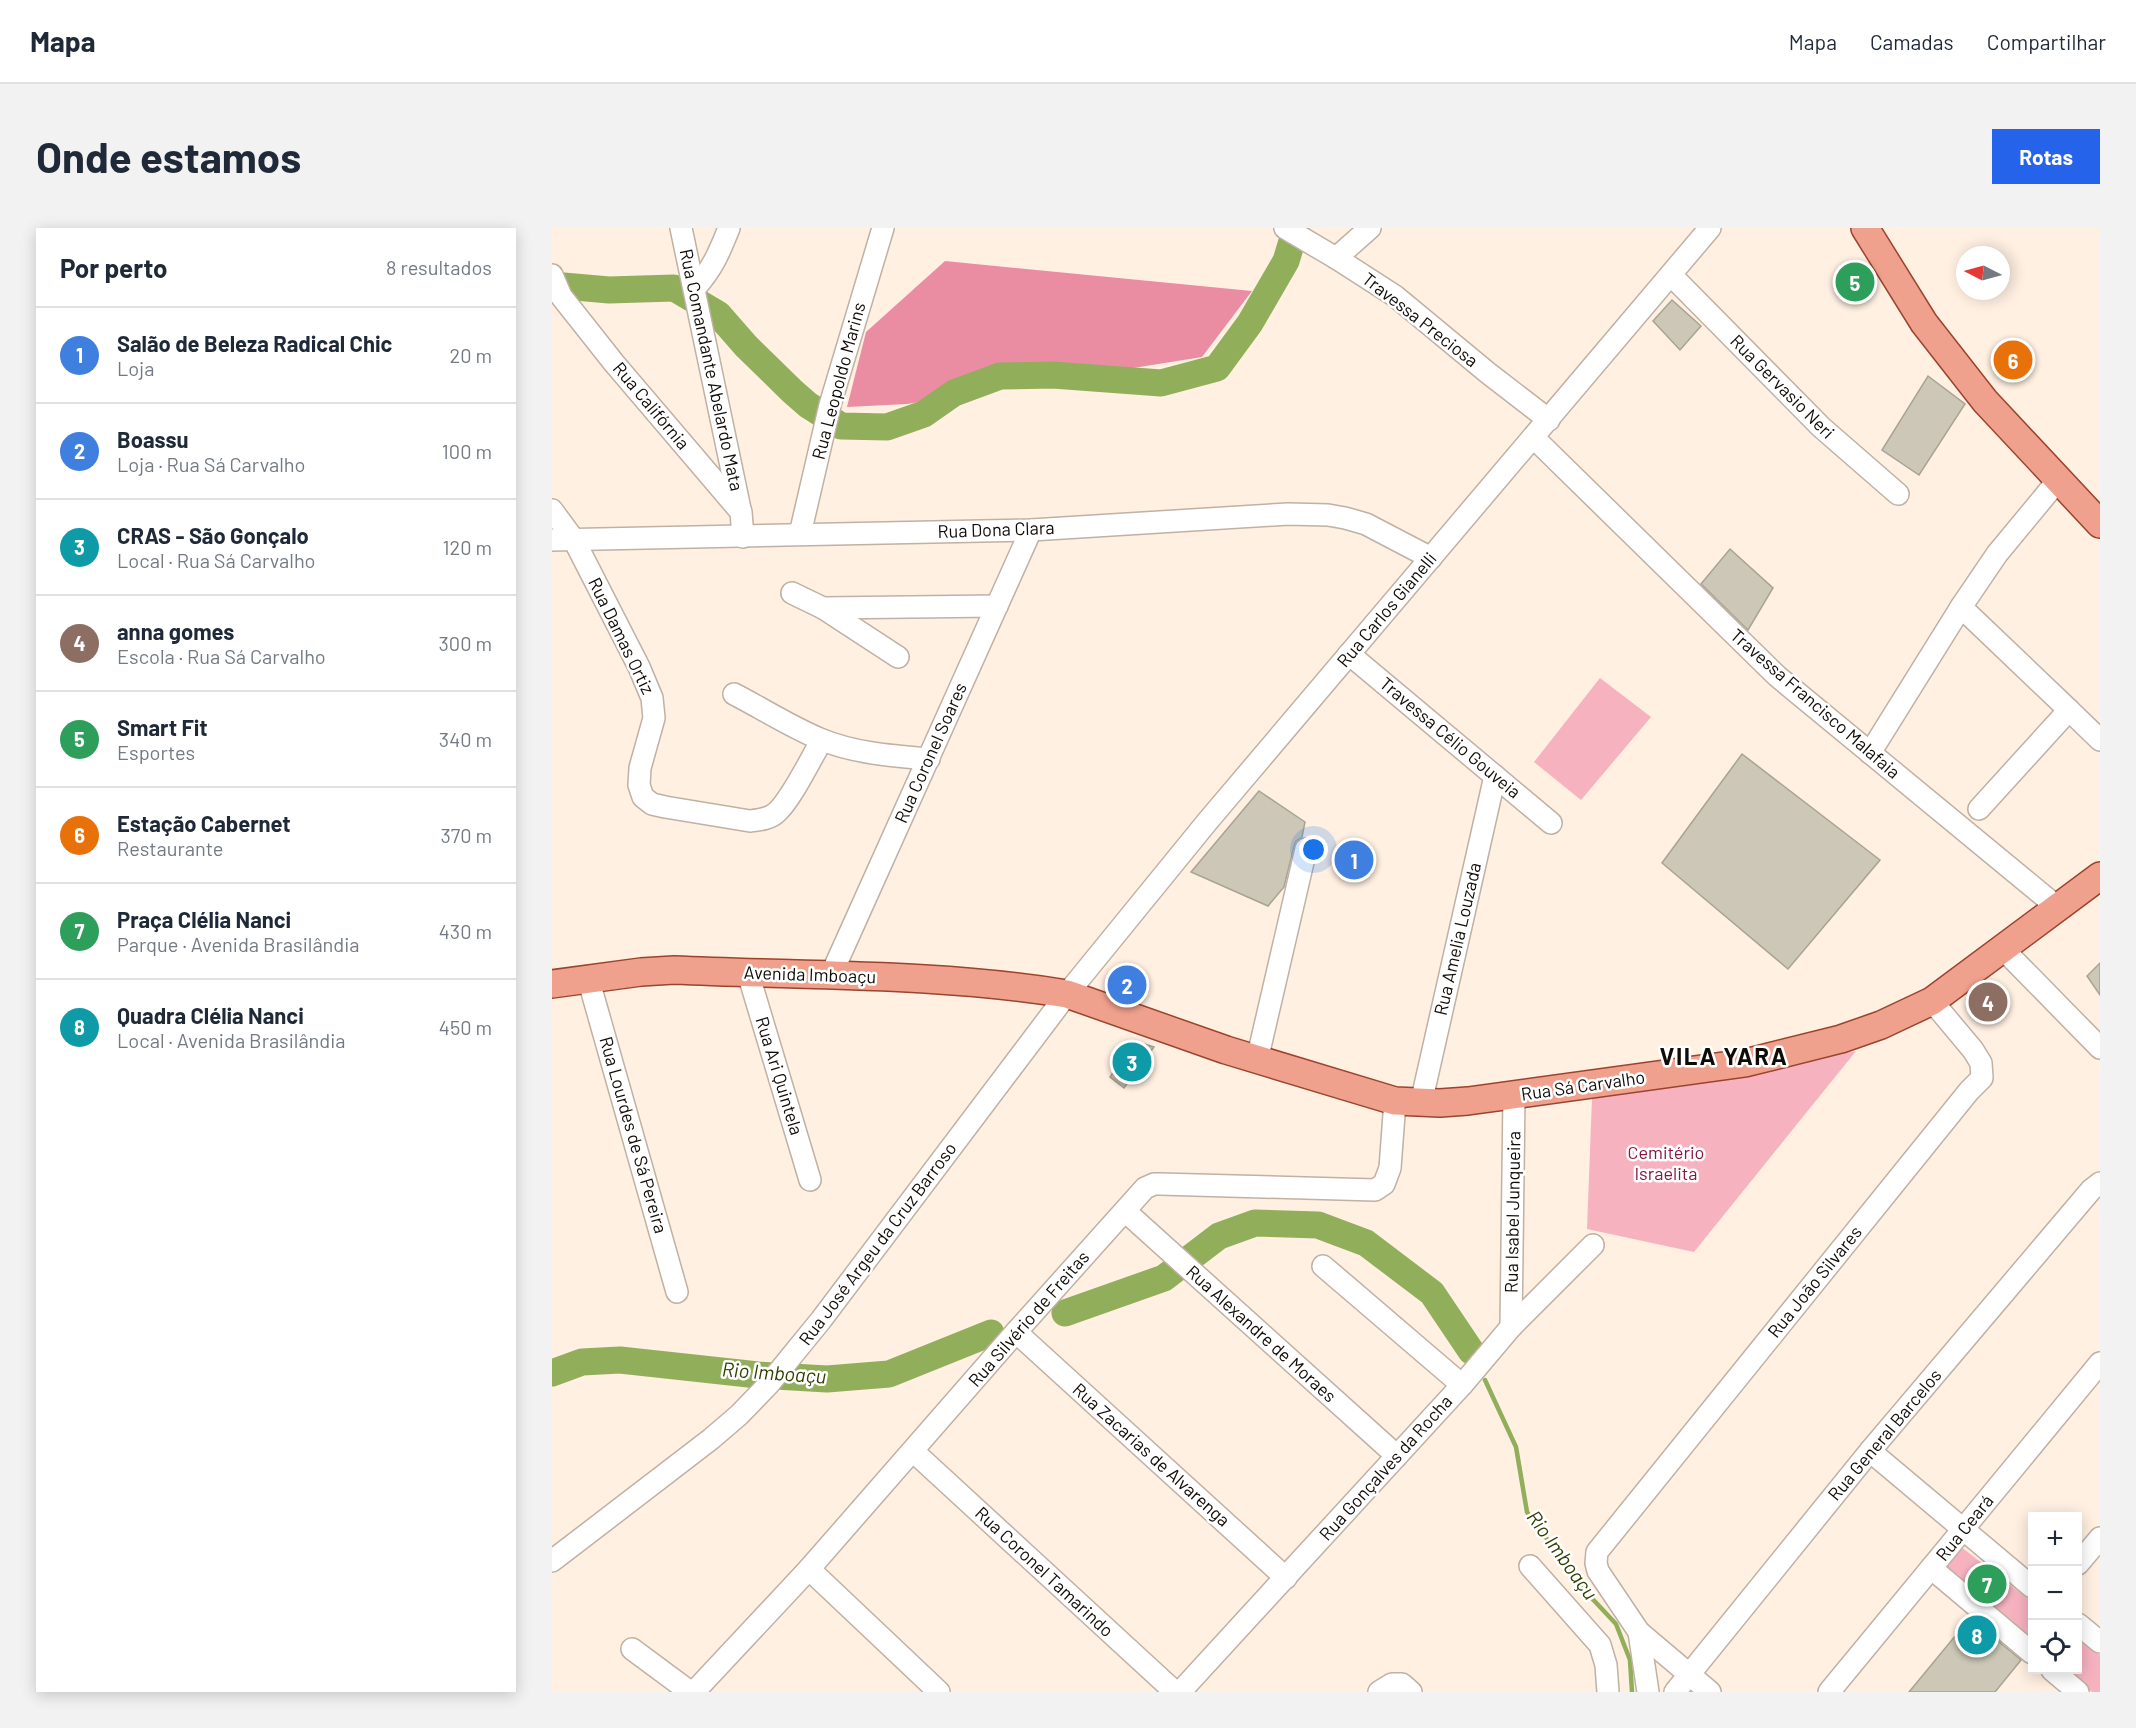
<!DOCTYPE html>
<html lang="pt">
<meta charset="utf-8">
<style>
:root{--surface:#fff;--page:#f2f2f3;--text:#1f2937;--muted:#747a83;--line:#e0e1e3;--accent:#2563eb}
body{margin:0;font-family:Barlow,sans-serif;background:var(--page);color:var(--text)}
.controls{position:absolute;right:18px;bottom:18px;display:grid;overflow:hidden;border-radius:0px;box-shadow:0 3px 15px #0003}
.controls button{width:54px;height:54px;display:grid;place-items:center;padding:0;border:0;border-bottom:2px solid var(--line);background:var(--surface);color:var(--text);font:30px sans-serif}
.compass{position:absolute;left:1404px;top:18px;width:54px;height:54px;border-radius:50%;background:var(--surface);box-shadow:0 3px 15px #0003;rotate:276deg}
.you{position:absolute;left:762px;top:622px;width:21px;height:21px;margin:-15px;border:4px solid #fff;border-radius:50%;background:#1a73e8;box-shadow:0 0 0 9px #1a73e833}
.badge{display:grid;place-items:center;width:39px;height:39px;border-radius:50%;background:var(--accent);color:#fff;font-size:20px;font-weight:700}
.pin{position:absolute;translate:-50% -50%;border:3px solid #fff;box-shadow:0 2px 6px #0006}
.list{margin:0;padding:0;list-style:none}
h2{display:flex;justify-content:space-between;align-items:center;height:78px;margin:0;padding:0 24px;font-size:26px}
h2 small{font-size:20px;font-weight:400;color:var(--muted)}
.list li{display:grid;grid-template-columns:39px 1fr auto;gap:18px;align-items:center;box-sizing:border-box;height:96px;padding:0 24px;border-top:2px solid var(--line)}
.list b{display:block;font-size:22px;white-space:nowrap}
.list p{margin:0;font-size:20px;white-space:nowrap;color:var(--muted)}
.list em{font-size:20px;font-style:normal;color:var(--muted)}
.icon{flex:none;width:33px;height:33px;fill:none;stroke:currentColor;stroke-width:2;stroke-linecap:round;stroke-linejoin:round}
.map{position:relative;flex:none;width:1548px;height:1464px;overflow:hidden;border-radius:0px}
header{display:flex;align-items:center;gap:36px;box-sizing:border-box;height:84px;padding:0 30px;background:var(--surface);border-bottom:2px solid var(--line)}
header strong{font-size:28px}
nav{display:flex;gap:33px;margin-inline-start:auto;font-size:21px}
.intro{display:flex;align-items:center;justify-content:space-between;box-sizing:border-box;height:144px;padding:0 36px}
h1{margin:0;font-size:42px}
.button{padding:15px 27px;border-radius:0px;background:var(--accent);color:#fff;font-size:21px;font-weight:700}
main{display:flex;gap:36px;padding:0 36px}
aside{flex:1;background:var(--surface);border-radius:0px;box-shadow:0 3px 15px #0003}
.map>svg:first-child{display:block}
.green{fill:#f7b2c0}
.forest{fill:#ea8da2}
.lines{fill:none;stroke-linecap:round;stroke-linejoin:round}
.stream{stroke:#91ae5a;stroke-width:4.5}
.river{stroke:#91ae5a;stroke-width:27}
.building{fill:#ccc7b6;stroke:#a8a392;stroke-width:1.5}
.minor-casing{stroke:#bfb1a4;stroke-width:24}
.major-casing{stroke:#9b442d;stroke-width:30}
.minor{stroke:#fff;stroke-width:21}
.major{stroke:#f0a18d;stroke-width:27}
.labels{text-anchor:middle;stroke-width:5;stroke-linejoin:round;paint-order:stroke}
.street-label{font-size:18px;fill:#0f0b07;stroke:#fff}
.park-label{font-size:18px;fill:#85173f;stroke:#fff}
.water-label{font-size:20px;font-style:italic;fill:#2e3f00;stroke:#fff}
.district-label{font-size:24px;font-weight:bold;letter-spacing:1.5px;fill:#0f0b07;stroke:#fff}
</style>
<header>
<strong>Mapa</strong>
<nav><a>Mapa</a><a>Camadas</a><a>Compartilhar</a></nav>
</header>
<div class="intro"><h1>Onde estamos</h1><a class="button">Rotas</a></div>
<main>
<aside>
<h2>Por perto<small>8 resultados</small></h2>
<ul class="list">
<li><span class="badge" style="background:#3f7fe0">1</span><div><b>Salão de Beleza Radical Chic</b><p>Loja</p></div><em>20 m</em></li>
<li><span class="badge" style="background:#3f7fe0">2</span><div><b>Boassu</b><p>Loja · Rua Sá Carvalho</p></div><em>100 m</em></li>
<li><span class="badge" style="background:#0f9aa8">3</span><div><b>CRAS - São Gonçalo</b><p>Local · Rua Sá Carvalho</p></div><em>120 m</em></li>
<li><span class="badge" style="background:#8d6e63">4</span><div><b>anna gomes</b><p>Escola · Rua Sá Carvalho</p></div><em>300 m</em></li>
<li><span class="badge" style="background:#2e9e5b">5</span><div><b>Smart Fit</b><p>Esportes</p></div><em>340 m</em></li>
<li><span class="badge" style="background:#e8710a">6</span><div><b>Estação Cabernet</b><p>Restaurante</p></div><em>370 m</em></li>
<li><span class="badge" style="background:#2e9e5b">7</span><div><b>Praça Clélia Nanci</b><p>Parque · Avenida Brasilândia</p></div><em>430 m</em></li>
<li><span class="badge" style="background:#0f9aa8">8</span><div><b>Quadra Clélia Nanci</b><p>Local · Avenida Brasilândia</p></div><em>450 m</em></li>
</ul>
</aside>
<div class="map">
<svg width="1548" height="1464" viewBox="0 0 1548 1464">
<rect width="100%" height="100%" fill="#fff0e2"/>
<g class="green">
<polygon points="1048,450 1099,489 1029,572 982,534"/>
<polygon points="1304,823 1142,1024 1035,1001 1040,870"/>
<polygon points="1408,1318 1480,1374 1480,1414 1390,1339"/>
<polygon points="1526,1409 1548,1427 1548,1464 1540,1464 1513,1442 1526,1442"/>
</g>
<polygon class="forest" points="393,33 700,63 650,129 355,176 295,179 314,104"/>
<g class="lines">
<g class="stream">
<polyline points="723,30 730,39"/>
<polyline points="933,1152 964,1219 975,1284 1035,1365 1064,1396 1078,1432 1080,1464"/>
</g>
<g class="river">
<polyline points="0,57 57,62 122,60 166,86 194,118 240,163 256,177 289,198 335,199 372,186 402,165 448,148 501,147 609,155 665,140 698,95 734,33 744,0"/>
<polyline points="513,1085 612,1050 667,1008 703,995 766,997 814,1015 880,1065 919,1123"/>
<polyline points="0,1145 30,1134 68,1132 206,1147 275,1151 337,1146 439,1105"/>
</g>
</g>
<g class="building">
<polygon points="1120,72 1149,98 1128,122 1101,93"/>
<polygon points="1376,148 1413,176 1367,247 1330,222"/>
<polygon points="1178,321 1221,360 1196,402 1149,356"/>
<polygon points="1190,526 1328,632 1236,741 1110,635"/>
<polygon points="707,563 753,594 750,609 744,613 742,618 732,659 716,678 639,644"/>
<polygon points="1548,735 1548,767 1535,748"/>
<polygon points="582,813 602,819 572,860 558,849"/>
<polygon points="1418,1390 1469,1432 1443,1464 1357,1464"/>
</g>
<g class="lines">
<g class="minor-casing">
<g id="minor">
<polyline points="129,0 188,281"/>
<polyline points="733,0 784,30 843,68 936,145 997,192"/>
<polyline points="784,30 818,0"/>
<polyline points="0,47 9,68 62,135 189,284 191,309"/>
<polyline points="1119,47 1269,199 1346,266"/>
<path d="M143 60C161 40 167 25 177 0"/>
<polyline points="982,210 1225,448 1504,678"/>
<path d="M0 282 22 312 87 439 100 470 102 490 88 540 87 557 91 569 100 576 113 579 198 593C207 592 218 591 225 584 240 570 258 532 270 512"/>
<polyline points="248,306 278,177 331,0"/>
<polyline points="0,312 479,302 736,286 776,287 793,290 814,296 879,330"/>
<polyline points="240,365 271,380 445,378"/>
<polyline points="271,380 346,429"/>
<polyline points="797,426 999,595"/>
<path d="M182 466C211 481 239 499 268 511 301 525 341 528 377 531"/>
<polyline points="1517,482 1548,512"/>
<polyline points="1318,525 1409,379"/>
<polyline points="1427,581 1517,482 1409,379 1445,326 1507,251"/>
<polyline points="1450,720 1548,820"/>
<polyline points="196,745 258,952"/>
<polyline points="279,747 479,302"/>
<polyline points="36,750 125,1064"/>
<polyline points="705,832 754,621"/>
<polyline points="869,875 943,548"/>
<polyline points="573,983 845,1228"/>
<polyline points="771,1038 910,1157"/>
<polyline points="959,1099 962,868"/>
<polyline points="464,1104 734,1350"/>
<polyline points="1318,1223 1480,1359"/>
<polyline points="362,1224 623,1464"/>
<polyline points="0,1333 159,1211 187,1187 216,1157 269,1092 515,766 655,594 1158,0"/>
<polyline points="1526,1336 1548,1310"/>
<polyline points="978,1338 1048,1417 1054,1437 1056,1464"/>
<polyline points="1379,1340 1480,1425"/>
<polyline points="257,1341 387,1464"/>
<polyline points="1526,1396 1548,1414"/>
<polyline points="1087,1404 1096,1464"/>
<polyline points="80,1421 138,1464"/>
<polyline points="1500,1442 1526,1464"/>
<polyline points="142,1464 257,1341 464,1104 593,960 602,956 608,956 823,962 832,956 838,940 843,873"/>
<polyline points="628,1464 910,1157 959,1099 1041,1017"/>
<polyline points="827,1464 840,1456 850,1456 859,1464"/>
<polyline points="1123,1464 1318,1223 1539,962 1548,955"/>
<polyline points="1158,1464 1087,1404 1046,1343 1044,1335 1045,1324 1417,863 1430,850 1429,835 1421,822 1380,773"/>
<polyline points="1277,1464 1548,1135"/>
</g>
</g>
<g class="major-casing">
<g id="major">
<polyline points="1313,0 1372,95 1433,173 1548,296"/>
<path d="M0 756 89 744 122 742C253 748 386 745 515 766L674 822 843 873 888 875 916 873 1193 835 1289 811 1329 797 1380 773 1548 648"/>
</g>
</g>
<use href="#minor" class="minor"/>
<use href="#major" class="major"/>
</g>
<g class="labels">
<g class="street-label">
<text transform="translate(868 92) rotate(38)" y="6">Travessa Preciosa</text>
<text transform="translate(159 142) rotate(78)" y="6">Rua Comandante Abelardo Mata</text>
<text transform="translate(287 153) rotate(-75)" y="6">Rua Leopoldo Marins</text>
<text transform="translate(1230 159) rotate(45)" y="6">Rua Gervasio Neri</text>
<text transform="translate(99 178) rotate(50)" y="6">Rua Califórnia</text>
<text transform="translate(444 302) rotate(-2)" y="6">Rua Dona Clara</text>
<text transform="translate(835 382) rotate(-50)" y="6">Rua Carlos Gianelli</text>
<text transform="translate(69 408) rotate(64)" y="6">Rua Damas Ortiz</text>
<text transform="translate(1263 476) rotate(41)" y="6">Travessa Francisco Malafaia</text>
<text transform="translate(898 510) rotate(40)" y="6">Travessa Célio Gouveia</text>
<text transform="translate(379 525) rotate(-66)" y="6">Rua Coronel Soares</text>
<text transform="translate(906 711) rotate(-77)" y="6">Rua Amelia Louzada</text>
<text transform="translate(258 747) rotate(2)" y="6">Avenida Imboaçu</text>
<text transform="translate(227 848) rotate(73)" y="6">Rua Ari Quintela</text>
<text transform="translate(1031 858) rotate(-8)" y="6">Rua Sá Carvalho</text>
<text transform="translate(81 907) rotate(74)" y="6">Rua Lourdes de Sá Pereira</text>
<text transform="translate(961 984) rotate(-89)" y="6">Rua Isabel Junqueira</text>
<text transform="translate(326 1016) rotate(-53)" y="6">Rua José Argeu da Cruz Barroso</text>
<text transform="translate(1263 1054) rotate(-51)" y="6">Rua João Silvares</text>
<text transform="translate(477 1091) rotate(-49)" y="6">Rua Silvério de Freitas</text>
<text transform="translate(709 1106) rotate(42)" y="6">Rua Alexandre de Moraes</text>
<text transform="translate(1333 1207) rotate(-50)" y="6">Rua General Barcelos</text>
<text transform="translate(599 1227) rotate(42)" y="6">Rua Zacarias de Alvarenga</text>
<text transform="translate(834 1240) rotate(-48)" y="6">Rua Gonçalves da Rocha</text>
<text transform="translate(1413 1300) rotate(-51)" y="6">Rua Ceará</text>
<text transform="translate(492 1344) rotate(43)" y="6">Rua Coronel Tamarindo</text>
</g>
<g class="park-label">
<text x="1114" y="931">Cemitério<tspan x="1114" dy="21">Israelita</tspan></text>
</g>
<g class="water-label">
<text transform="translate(222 1145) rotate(4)" y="7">Rio Imboaçu</text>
<text transform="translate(1010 1327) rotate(54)" y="7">Rio Imboaçu</text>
</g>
<g class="district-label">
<text x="1172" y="837">VILA YARA</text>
</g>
</g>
</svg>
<div class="controls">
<button>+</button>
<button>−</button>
<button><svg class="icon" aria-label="locate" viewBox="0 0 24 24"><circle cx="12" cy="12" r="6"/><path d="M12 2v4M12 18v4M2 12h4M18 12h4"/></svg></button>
</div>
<svg class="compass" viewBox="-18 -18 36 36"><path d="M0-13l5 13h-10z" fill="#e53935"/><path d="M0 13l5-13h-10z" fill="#747a83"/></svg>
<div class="you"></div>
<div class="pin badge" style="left:802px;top:632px;background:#3f7fe0">1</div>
<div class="pin badge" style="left:575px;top:757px;background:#3f7fe0">2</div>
<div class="pin badge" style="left:580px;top:834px;background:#0f9aa8">3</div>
<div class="pin badge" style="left:1436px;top:774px;background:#8d6e63">4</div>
<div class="pin badge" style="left:1303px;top:54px;background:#2e9e5b">5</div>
<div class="pin badge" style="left:1461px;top:132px;background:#e8710a">6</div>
<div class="pin badge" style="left:1435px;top:1356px;background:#2e9e5b">7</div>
<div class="pin badge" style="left:1425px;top:1407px;background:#0f9aa8">8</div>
</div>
</main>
